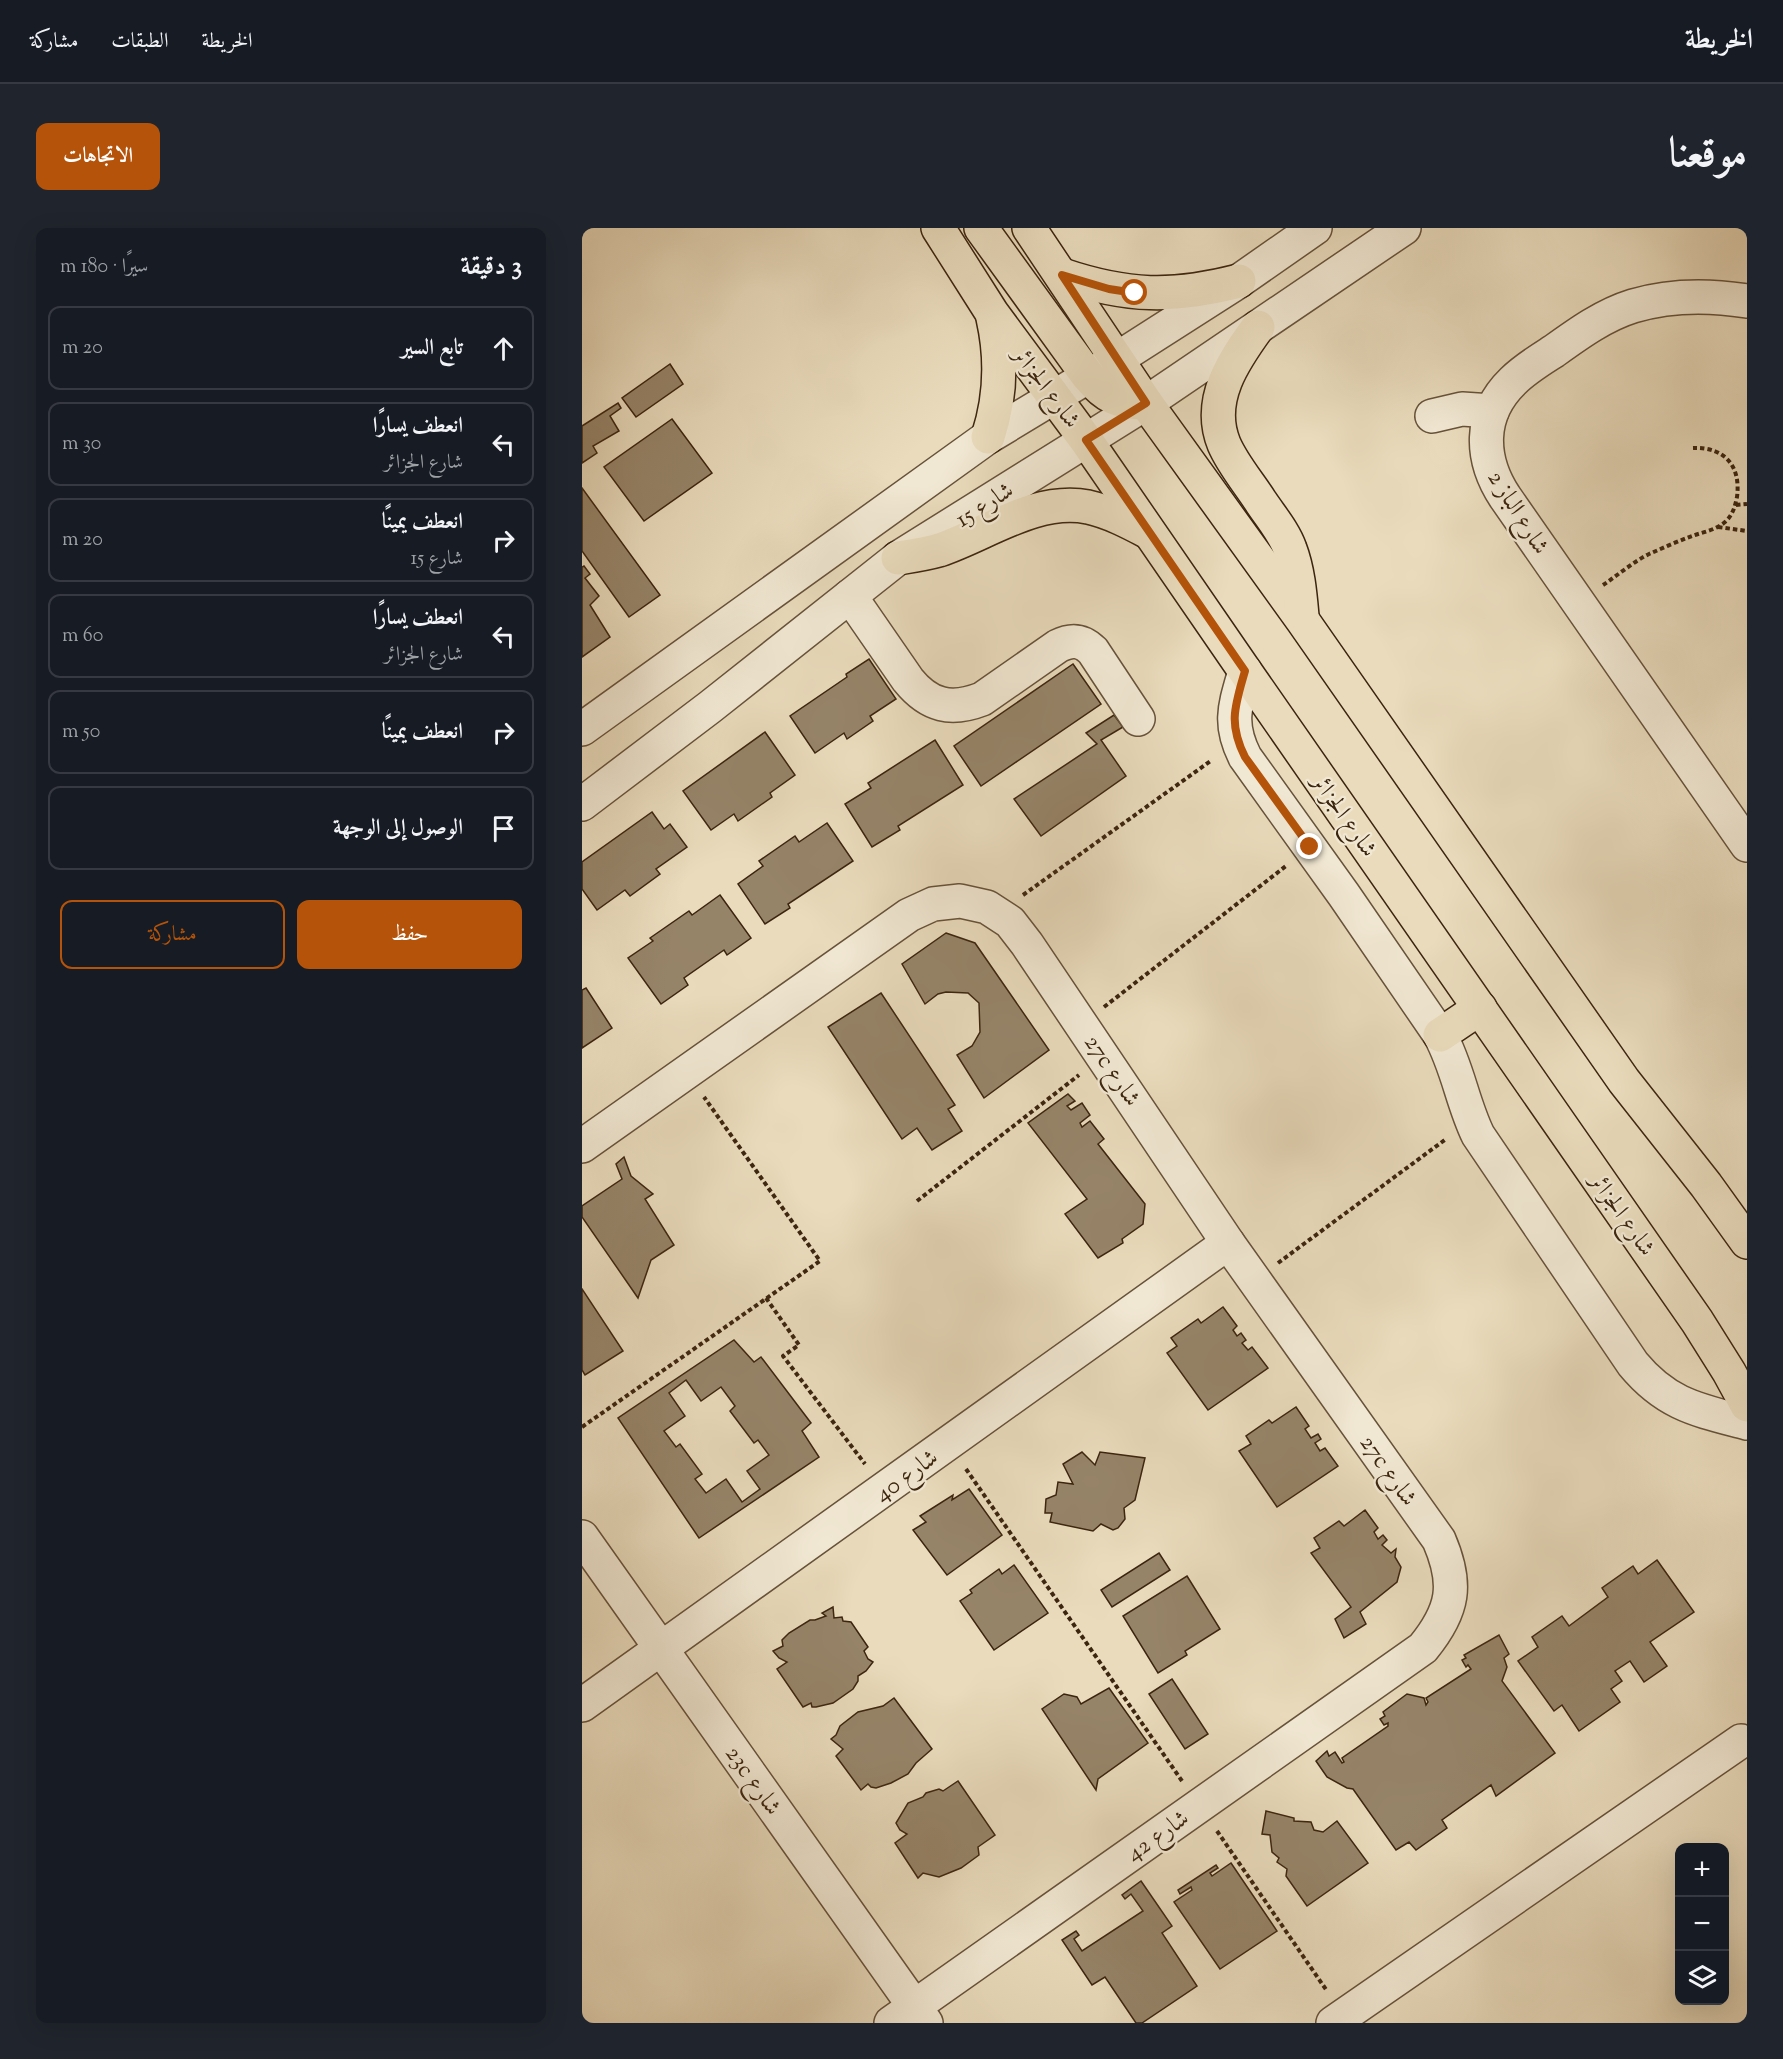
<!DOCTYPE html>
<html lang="ar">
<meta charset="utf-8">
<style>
:root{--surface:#171b24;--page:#20242c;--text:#f1f3f6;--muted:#9ea1a6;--line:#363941;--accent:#b45309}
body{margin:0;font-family:"Sorts Mill Goudy",Amiri,serif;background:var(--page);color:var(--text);direction:rtl}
.controls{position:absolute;right:18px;bottom:18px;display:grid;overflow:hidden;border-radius:12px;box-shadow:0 6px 24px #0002}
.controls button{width:54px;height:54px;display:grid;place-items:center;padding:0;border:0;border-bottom:2px solid var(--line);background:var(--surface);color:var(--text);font:30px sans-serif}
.stop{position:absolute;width:18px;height:18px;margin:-14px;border:4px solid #b45309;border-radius:50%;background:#fff}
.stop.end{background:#b45309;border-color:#fff;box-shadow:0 2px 6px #0008}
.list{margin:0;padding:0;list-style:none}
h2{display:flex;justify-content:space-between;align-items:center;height:78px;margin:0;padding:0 24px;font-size:26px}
h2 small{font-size:20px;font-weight:400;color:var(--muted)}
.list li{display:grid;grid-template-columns:39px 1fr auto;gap:18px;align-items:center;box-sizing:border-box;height:84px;margin:0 12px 12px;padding:0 12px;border:2px solid var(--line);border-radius:12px}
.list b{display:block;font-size:22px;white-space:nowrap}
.list p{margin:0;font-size:20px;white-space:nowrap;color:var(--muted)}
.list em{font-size:20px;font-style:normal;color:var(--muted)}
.actions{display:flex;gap:12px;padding:18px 24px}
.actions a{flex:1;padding:14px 0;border:2px solid var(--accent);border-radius:12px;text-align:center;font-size:21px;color:var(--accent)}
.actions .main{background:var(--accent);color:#fff}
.icon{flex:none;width:33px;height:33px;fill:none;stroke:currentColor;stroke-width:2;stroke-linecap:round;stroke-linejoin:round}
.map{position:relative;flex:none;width:1165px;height:1795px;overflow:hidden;direction:ltr;border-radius:12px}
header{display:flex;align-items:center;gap:36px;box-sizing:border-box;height:84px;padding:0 30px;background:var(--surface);border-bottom:2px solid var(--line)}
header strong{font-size:28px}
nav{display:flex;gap:33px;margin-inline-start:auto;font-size:21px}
.intro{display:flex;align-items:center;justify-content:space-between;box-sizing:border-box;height:144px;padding:0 36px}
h1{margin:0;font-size:42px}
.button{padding:15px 27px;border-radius:12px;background:var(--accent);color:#fff;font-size:21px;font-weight:700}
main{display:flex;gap:36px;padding:0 36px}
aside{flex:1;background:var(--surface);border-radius:12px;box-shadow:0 6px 24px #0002}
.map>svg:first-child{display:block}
.building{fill:#968469;stroke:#3c250f;stroke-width:1.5;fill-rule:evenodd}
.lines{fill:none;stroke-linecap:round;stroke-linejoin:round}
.minor-casing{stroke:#67523a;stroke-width:36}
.major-casing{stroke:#3c250f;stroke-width:36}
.path{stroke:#3c250f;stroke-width:4;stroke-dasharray:4.5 3;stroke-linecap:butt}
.minor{stroke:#f1e8d3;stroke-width:33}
.major{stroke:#e9dbbc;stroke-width:33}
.route{stroke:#b45309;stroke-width:8}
.labels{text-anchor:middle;stroke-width:4.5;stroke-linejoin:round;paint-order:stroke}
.street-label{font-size:24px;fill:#3c250f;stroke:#f1e8d3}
</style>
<header>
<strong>الخريطة</strong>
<nav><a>الخريطة</a><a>الطبقات</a><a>مشاركة</a></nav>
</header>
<div class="intro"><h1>موقعنا</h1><a class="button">الاتجاهات</a></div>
<main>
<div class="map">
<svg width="1165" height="1795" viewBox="0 0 1165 1795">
<rect width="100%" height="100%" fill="#e9dbbc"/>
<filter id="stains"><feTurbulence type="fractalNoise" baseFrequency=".00333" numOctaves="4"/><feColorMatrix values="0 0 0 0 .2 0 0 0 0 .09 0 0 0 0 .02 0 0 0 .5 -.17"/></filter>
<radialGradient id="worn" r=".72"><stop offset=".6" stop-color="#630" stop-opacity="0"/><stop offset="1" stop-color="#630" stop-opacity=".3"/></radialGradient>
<g class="building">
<polygon points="88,136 101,156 54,189 40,170"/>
<polygon points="36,175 39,180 28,188 37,203 11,218 15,225 0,235 0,198"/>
<polygon points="90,191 130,245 62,293 22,239"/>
<polygon points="0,260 78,367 47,389 0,323"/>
<polygon points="2,338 8,346 3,350 17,368 8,377 28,409 0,429 0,339"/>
<polygon points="287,431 314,471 288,488 291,493 265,511 262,505 233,525 208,488 265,449 264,446"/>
<polygon points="491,436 519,476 399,558 372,518"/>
<polygon points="532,487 541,499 519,512 544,548 459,608 432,571 515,516 504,505"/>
<polygon points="183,504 213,547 188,565 190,569 156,593 152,586 129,602 101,563"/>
<polygon points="353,512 381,557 316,598 318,602 290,619 263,576 289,560 286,555"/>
<polygon points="70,584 82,601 88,596 105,619 74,641 78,646 48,668 43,662 15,682 0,661 0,634"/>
<polygon points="245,595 271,633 206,676 208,680 183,696 156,656 181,638 177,633 213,608 217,614"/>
<polygon points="138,667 169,710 145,727 142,722 102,750 106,757 79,776 46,730 71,713 68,710 107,683 110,687"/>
<polygon points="364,705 393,715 467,822 402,870 375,827 390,818 398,804 397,775 386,765 364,764 356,766 343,776 320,736"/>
<polygon points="4,760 30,800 0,820 0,762"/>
<polygon points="299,765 373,877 366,881 380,903 350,922 335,900 320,911 246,799"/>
<polygon points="486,866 493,873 485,878 489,882 500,875 508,887 498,895 500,899 508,893 522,911 516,916 563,976 561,996 540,1011 541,1015 516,1030 483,986 505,971 446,895"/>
<polygon points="42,929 49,948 71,966 63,971 92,1017 69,1032 56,1070 0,989 0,978 40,951 34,936"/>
<polygon points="0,1061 41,1123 3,1147 0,1142"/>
<polygon points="641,1079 655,1098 651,1102 655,1108 659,1105 664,1112 660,1115 666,1122 670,1119 686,1140 626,1182 585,1125 595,1118 589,1110 616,1091 619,1095"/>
<path d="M152 1112 172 1134 179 1129 229 1195 220 1203 237 1229 117 1310 36 1190ZM104 1152 119 1173 139 1159 153 1178 148 1183 172 1215 176 1212 187 1227 165 1243 178 1261 160 1274 144 1251 124 1265 113 1251 120 1246 98 1216 94 1219 82 1203 103 1188 87 1165Z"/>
<polygon points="714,1179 727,1198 723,1201 729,1210 736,1206 739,1211 733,1215 738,1223 743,1220 756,1238 695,1279 657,1223 669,1216 664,1208 687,1192 690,1195"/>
<polygon points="500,1224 513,1237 518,1224 563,1230 553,1272 542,1280 543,1291 536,1300 531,1302 519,1296 511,1303 468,1294 470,1285 463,1285 464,1271 474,1267 476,1254 491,1256 481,1236"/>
<polygon points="387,1261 420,1307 365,1347 331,1302 344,1294 338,1288 371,1267 370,1272"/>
<polygon points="783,1282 796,1300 792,1304 796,1311 801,1307 805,1312 800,1317 809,1325 814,1321 813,1329 819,1339 815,1354 778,1384 784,1396 762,1410 753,1391 769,1379 729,1325 738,1320 732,1310 757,1293 762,1298"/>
<polygon points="577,1325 588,1342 530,1379 519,1362"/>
<polygon points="1075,1332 1112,1384 1068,1414 1085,1438 1062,1454 1048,1433 1033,1443 1040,1453 1029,1461 1038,1474 997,1503 980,1477 972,1483 936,1433 956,1419 950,1409 980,1388 987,1398 1026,1369 1020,1360 1051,1338 1056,1346"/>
<polygon points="432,1337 466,1385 412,1422 378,1373 390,1365 388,1362 417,1341 420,1346"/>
<polygon points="605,1348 638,1401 603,1423 605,1427 576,1445 541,1388"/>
<polygon points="251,1379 252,1390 260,1389 261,1393 269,1394 286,1419 282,1423 286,1431 291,1434 284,1443 276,1448 276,1453 271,1461 251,1475 234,1479 230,1479 229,1475 221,1479 195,1441 205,1434 197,1430 191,1423 201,1418 200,1412 207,1405 228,1392 233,1392 244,1388 240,1385"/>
<polygon points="917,1407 927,1426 922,1430 925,1439 920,1453 973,1525 914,1568 909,1557 860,1592 865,1600 834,1622 827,1614 814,1622 771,1561 765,1560 745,1549 734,1533 745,1523 747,1528 753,1524 760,1535 762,1534 760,1530 806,1498 806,1495 802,1497 798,1491 803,1488 801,1484 825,1466 842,1470 844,1477 846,1474 844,1470 889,1441 886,1437 884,1439 880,1432 884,1430 882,1427"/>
<polygon points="590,1451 626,1506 603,1521 567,1466"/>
<polygon points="527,1460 566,1515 516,1551 514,1562 460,1481 482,1466 495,1469 499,1476"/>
<polygon points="312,1470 350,1521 334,1535 326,1546 309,1555 294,1560 289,1559 286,1556 279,1562 254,1528 261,1521 249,1511 254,1507 258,1498 276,1484 301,1478"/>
<polygon points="376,1553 413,1607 396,1619 397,1627 379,1640 357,1649 341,1645 336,1650 313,1615 325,1606 318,1602 314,1595 326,1575 341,1569 344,1565 357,1561 361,1563"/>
<polygon points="684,1583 712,1590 712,1593 729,1594 732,1602 741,1604 755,1593 786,1635 725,1678 704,1648 705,1641 695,1634 697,1630 690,1624 688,1607 680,1606"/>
<polygon points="649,1635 695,1703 638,1741 592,1674 610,1662 609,1659 598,1666 596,1662 634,1637 636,1640 628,1645 630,1648"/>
<polygon points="559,1653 590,1698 580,1705 615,1758 560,1795 554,1795 523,1749 510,1757 480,1712 494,1703 497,1707 492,1711 500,1723 561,1683 549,1666 543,1671 540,1667"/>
</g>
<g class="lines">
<g class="minor-casing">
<g id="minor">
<path d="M1165 73C1127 67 1088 67 1051 78 1022 87 997 105 972 123 958 132 943 141 931 153 896 187 898 231 923 269L1165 617"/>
<polyline points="850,188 880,181 910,183"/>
<path d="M268 368 326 452C347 478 369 483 400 471L476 418C490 411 500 412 511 423L556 491"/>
<path d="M663 443C653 478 646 495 663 529L762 667 858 807C876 840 880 874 896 907L1051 1136C1085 1177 1116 1182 1165 1195"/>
<polyline points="0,501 406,209 535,131 657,53 733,0"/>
<polyline points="0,576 128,479 316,330 564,175 822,0"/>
<path d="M0 918 327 687 351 676 378 673 405 679 428 694 445 716 646 1015 857 1312C876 1356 872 1382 841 1420L309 1795"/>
<polyline points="0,1309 344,1795"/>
<polyline points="0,1477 646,1015"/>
<polyline points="751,1795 1159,1513"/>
</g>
</g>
<g class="major-casing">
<g id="major">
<polyline points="356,0 410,85 504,212 663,443 1115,1093 1147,1144 1165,1177"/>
<path d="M399 0 506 148C524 169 536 175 564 175"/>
<polyline points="447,0 564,175 721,393 1042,853 1124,957 1165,1014"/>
<path d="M480 47C545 69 591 70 657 53"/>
<path d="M676 99C652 132 624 172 642 216 651 237 667 255 679 274 689 289 702 304 708 321 716 342 718 366 720 388"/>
<path d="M406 209C419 169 420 130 411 90"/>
<path d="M316 330C329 328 343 326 357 322 405 306 453 269 506 279 528 284 547 294 566 304"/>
<polyline points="858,807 898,780"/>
</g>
</g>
<g class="path">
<polyline points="1154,277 1165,276"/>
<polyline points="1136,299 1165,303"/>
<path d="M1021 357C1036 347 1051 334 1067 326 1081 320 1096 313 1110 308 1121 304 1134 302 1143 294 1151 287 1153 278 1155 269 1159 238 1143 219 1111 220"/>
<polyline points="441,667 630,532"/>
<polyline points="522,779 704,638"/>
<polyline points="335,973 497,847"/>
<polyline points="696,1035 864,911"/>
<polyline points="184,1070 217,1117 201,1128 283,1236"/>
<polyline points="0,1199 238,1033 122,869"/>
<polyline points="384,1241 600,1553"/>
<polyline points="635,1603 745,1763"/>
</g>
<use href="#minor" class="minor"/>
<use href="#major" class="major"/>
</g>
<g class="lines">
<path class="route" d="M553 65 527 61 480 47 564 175 504 212 663 443C653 478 646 495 663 529L728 619"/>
</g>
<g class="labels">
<g class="street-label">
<text transform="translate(465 159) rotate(53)" y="8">شارع الجزائر</text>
<text transform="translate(402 276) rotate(-32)" y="8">شارع 15</text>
<text transform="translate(937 284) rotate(58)" y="8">شارع الباز 2</text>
<text transform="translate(763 587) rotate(55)" y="8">شارع الجزائر</text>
<text transform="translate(531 842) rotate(56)" y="8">27c شارع</text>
<text transform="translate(1041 986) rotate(55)" y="8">شارع الجزائر</text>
<text transform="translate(807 1242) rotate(55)" y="8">27c شارع</text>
<text transform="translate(324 1247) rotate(-36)" y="8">شارع 40</text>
<text transform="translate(172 1552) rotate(55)" y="8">23c شارع</text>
<text transform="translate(575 1607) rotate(-35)" y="8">شارع 42</text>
</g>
</g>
<rect width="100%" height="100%" filter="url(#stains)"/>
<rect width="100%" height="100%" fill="url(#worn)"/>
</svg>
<div class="controls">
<button>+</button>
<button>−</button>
<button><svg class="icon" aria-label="layers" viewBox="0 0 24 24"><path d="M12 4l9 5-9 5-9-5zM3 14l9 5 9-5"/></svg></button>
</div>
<div class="stop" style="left:553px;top:65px"></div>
<div class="stop end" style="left:728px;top:619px"></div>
</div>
<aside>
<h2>3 دقيقة<small>سيرًا · 180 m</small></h2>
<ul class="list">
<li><svg class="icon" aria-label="ahead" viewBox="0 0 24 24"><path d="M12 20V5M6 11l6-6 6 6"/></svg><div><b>تابع السير</b></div><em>20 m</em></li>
<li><svg class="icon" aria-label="left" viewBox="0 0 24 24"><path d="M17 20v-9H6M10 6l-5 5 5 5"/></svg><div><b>انعطف يسارًا</b><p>شارع الجزائر</p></div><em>30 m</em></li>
<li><svg class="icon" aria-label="right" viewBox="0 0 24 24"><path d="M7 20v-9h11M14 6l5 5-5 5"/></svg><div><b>انعطف يمينًا</b><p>شارع 15</p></div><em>20 m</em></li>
<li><svg class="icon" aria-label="left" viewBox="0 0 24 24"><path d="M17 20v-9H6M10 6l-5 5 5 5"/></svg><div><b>انعطف يسارًا</b><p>شارع الجزائر</p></div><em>60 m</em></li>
<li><svg class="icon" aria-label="right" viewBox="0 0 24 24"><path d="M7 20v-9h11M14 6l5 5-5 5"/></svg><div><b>انعطف يمينًا</b></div><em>50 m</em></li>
<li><svg class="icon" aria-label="arrive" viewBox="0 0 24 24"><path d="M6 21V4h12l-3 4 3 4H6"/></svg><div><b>الوصول إلى الوجهة</b></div></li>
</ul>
<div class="actions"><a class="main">حفظ</a><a>مشاركة</a></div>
</aside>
</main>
